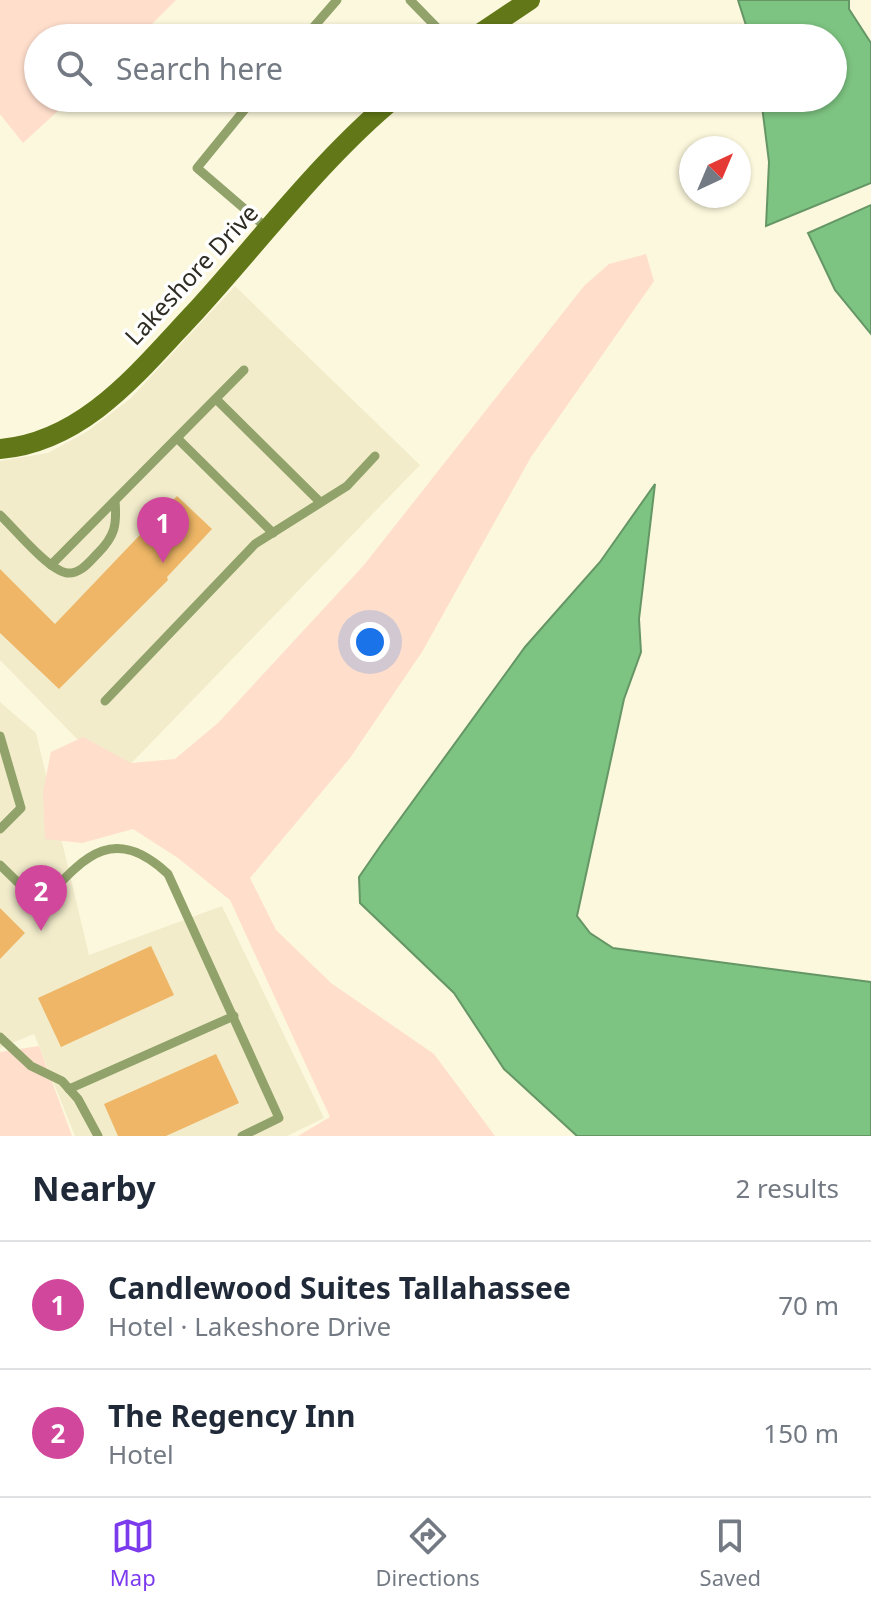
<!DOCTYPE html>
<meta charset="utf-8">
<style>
:root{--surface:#fff;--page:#f6f6f7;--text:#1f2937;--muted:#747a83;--line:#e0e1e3;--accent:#7c3aed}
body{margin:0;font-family:"Noto Sans",sans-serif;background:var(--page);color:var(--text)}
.compass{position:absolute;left:679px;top:136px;width:72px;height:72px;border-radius:50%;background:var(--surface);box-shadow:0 2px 6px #0004;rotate:44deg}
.you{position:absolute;left:370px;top:642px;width:28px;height:28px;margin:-20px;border:6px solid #fff;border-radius:50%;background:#1a73e8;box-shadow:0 0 0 12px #1a73e833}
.badge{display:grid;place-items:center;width:52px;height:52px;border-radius:50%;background:var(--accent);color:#fff;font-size:26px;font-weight:700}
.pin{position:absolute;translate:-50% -66px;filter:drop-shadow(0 2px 4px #0008)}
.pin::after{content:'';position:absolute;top:42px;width:28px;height:24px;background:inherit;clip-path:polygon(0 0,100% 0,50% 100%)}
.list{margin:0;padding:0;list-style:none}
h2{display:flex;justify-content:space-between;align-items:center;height:104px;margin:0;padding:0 32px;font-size:34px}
h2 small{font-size:26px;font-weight:400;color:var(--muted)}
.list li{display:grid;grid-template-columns:52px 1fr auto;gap:24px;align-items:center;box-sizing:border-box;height:128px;padding:0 32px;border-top:2px solid var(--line)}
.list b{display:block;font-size:30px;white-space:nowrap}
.list p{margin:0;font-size:26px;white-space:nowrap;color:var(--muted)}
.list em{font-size:26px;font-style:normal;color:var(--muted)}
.icon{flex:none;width:44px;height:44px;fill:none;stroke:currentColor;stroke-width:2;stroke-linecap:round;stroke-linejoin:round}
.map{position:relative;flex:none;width:871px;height:1136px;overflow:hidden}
.search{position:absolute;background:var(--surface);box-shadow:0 2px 6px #0004;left:24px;right:24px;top:24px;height:88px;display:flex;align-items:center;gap:20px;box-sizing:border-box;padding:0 28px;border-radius:44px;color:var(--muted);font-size:30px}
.sheet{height:360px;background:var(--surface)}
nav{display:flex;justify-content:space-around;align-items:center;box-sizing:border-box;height:112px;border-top:2px solid var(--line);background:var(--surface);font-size:22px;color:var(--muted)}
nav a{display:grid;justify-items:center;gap:4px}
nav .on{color:var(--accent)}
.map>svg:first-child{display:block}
.built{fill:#f2eccb}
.green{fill:#ffdecc}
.water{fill:#7dc381;stroke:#659665;stroke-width:2}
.building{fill:#eeb666}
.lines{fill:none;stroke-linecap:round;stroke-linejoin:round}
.lane{stroke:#91a26a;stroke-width:9}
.secondary{stroke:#627818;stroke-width:20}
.labels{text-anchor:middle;stroke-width:7;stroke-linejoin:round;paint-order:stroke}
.street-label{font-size:24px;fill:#2e2c23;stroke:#fff}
</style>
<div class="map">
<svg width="871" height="1136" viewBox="0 0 871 1136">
<rect width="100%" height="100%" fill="#fcf8dd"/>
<g class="built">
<polygon points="235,286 420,465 116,779 0,660 0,461 48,453 88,431 131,398"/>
<polygon points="0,702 36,733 89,955 222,906 324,1118 287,1136 75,1136 34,1034 0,1048"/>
</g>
<g class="green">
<polygon points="0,0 176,0 138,38 38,38 38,98 72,98 23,143 0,114"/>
<polygon points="646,254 654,281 531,457 422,652 350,758 250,878 276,930 331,983 434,1054 495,1136 298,1136 330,1117 230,900 178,858 133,829 82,843 45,839 43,792 51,752 83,737 131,763 175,759 218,723 364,565 584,286 609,264"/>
<polygon points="39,1046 72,1136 0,1136 0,1052"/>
</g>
<g class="water">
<polygon points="738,0 849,0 849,9 871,43 871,183 766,226 769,162 761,98 833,98 833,38 750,38"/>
<polygon points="871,205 871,334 835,290 808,233"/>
<polygon points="655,484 639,619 641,652 624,699 577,916 590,933 613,948 871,982 871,1136 577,1136 504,1069 454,993 360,903 359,877 381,845 525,647 600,562"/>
</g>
<g class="building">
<polygon points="177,496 212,529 167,577 168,580 59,689 0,633 0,569 55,624"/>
<polygon points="0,908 25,933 0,959"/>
<polygon points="151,946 174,995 61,1047 38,998"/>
<polygon points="216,1054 239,1103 166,1136 118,1136 104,1104"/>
</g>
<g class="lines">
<g class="lane">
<polyline points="410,0 447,38"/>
<polyline points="304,38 337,0"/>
<polyline points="254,98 197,168 268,229"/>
<polyline points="216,399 320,502"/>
<polyline points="177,438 273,533"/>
<path d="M0 515C15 529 48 570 67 573 81 574 90 561 98 553 115 536 117 525 115 501"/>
<polyline points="51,565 244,370"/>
<polyline points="105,701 255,544 347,486 375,456"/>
<polyline points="0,736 21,808 0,829"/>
<path d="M0 865 40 904C82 860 111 821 168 874L279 1118 242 1136"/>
<polyline points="0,1037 31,1066 62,1081 78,1099 98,1136"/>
<polyline points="69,1089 234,1016"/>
</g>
<g class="secondary">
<polyline points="473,38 530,0"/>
<path d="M0 449C85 442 141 369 195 312 259 242 323 157 395 98"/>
</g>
</g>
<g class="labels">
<g class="street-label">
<text transform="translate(192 275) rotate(-47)" y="8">Lakeshore Drive</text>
</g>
</g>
</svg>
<svg class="compass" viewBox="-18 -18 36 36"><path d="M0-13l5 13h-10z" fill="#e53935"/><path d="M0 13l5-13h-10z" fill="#747a83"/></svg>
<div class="you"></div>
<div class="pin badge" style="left:163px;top:563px;background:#d1479c">1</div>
<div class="pin badge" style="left:41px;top:931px;background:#d1479c">2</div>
<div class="search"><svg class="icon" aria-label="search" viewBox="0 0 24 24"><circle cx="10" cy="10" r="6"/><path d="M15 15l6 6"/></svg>Search here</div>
</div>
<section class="sheet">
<h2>Nearby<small>2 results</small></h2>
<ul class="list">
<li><span class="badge" style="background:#d1479c">1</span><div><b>Candlewood Suites Tallahassee</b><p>Hotel · Lakeshore Drive</p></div><em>70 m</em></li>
<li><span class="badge" style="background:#d1479c">2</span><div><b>The Regency Inn</b><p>Hotel</p></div><em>150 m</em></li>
</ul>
</section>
<nav>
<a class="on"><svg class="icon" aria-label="map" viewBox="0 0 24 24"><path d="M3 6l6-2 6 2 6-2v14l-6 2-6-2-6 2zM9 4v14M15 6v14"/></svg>Map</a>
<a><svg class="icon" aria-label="directions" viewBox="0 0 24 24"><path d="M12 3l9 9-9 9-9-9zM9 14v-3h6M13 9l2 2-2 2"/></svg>Directions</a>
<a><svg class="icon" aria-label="saved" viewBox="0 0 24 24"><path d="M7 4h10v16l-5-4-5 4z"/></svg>Saved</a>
</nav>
